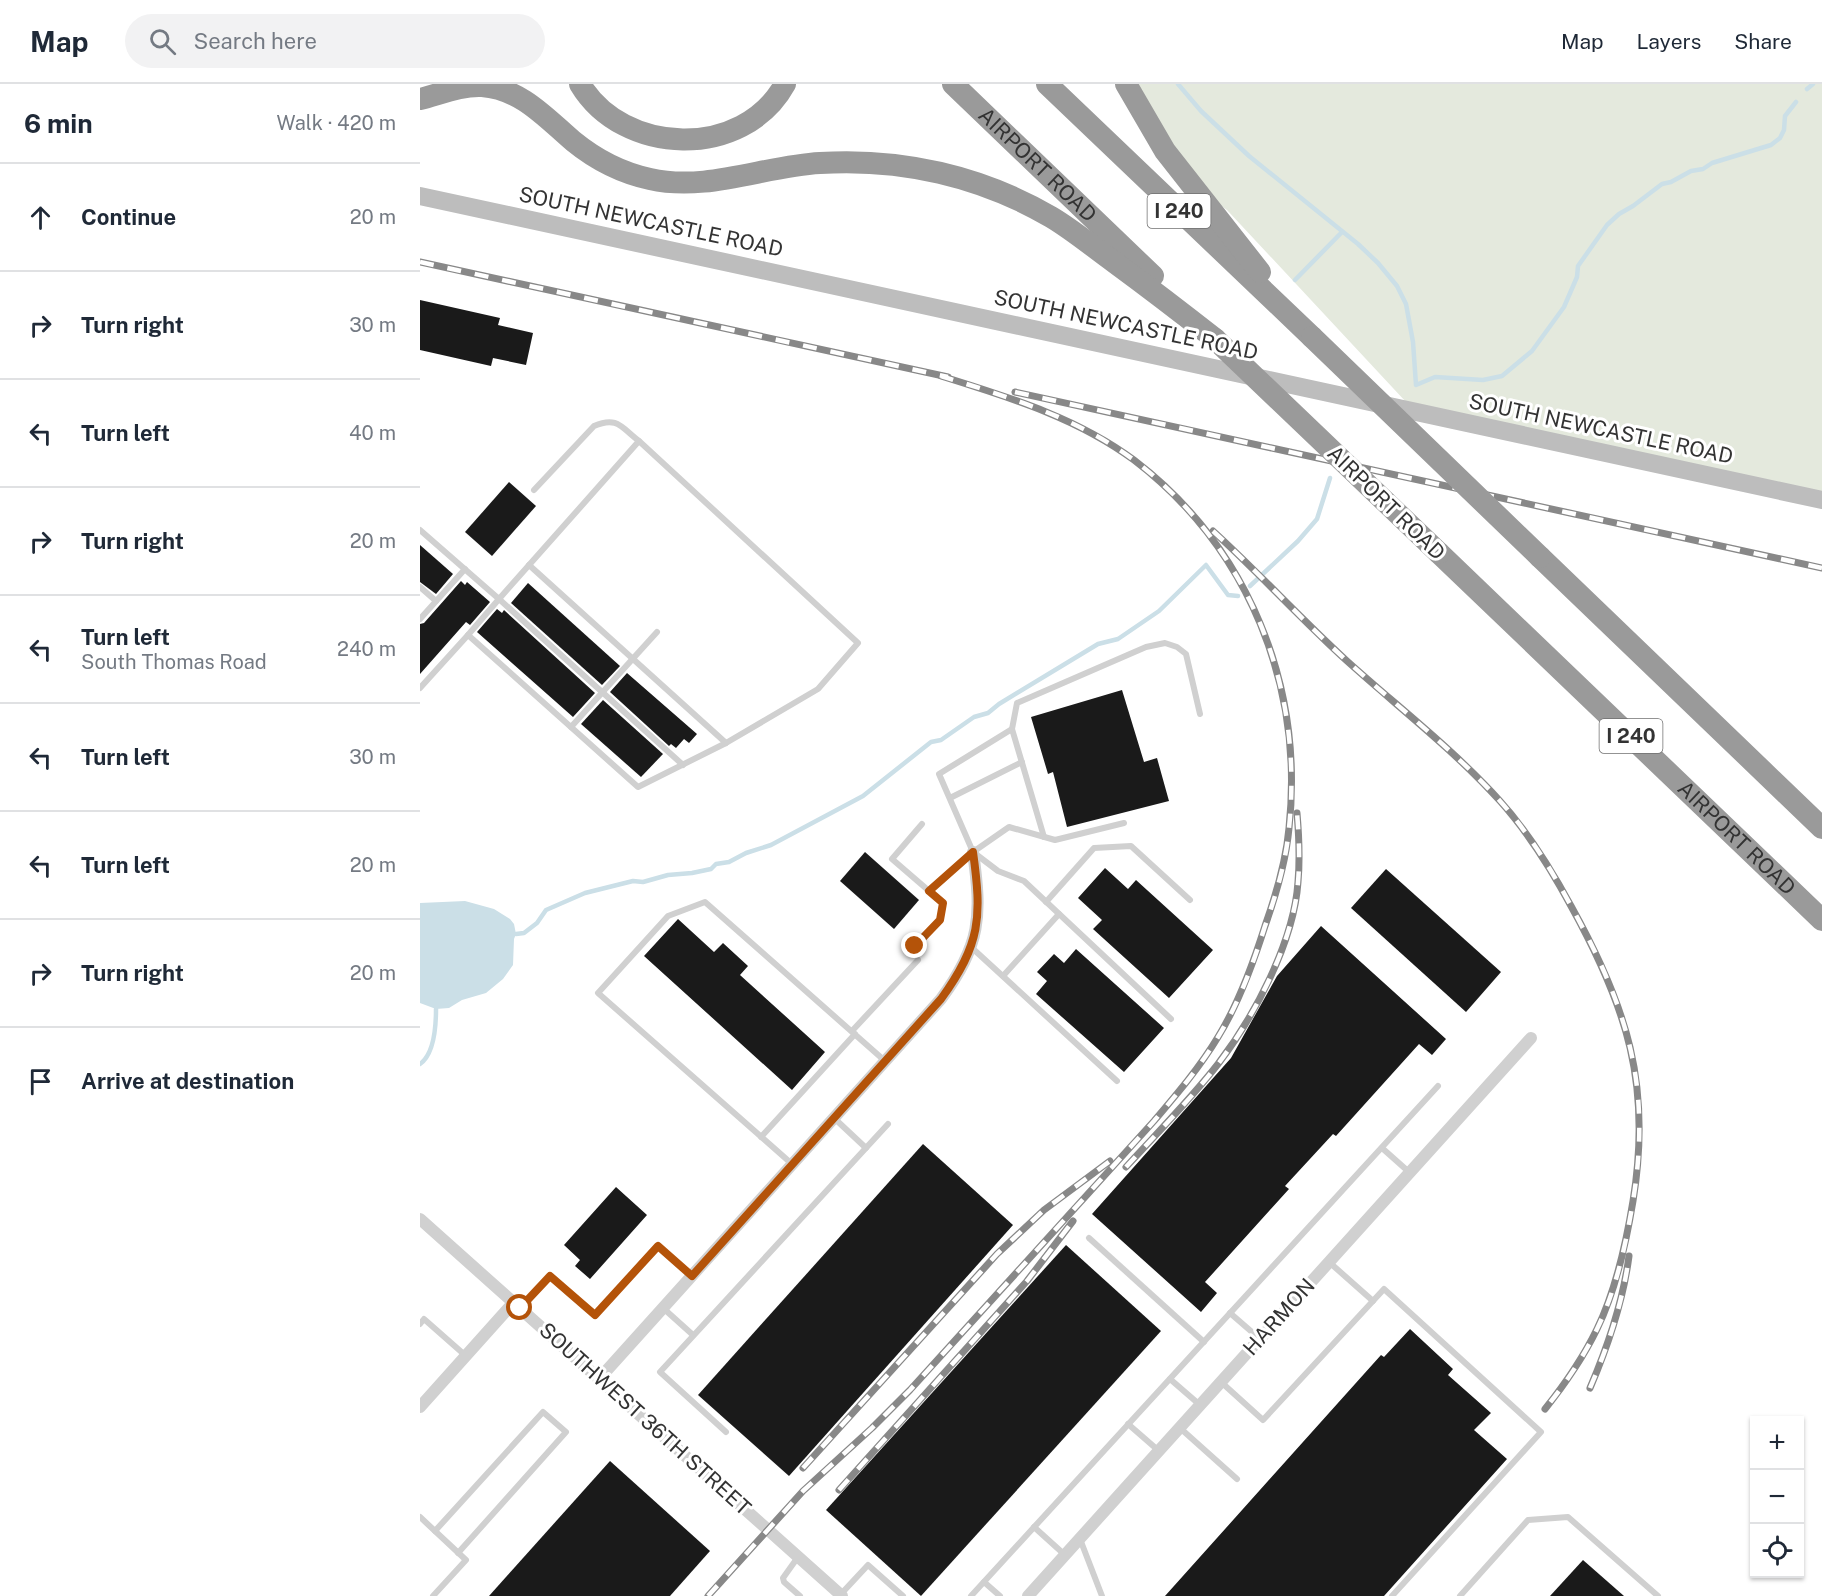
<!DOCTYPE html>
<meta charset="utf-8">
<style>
:root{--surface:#fff;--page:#f2f2f3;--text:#1f2937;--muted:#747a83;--line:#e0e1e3}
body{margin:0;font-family:"Public Sans",sans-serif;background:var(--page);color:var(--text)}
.controls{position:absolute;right:18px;bottom:18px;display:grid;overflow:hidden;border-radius:0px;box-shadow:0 2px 4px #0004}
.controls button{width:54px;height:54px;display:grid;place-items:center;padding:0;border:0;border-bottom:2px solid var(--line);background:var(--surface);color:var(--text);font:30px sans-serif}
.stop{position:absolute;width:18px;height:18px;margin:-14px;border:4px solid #b45309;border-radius:50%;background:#fff}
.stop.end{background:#b45309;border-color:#fff;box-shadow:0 2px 6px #0008}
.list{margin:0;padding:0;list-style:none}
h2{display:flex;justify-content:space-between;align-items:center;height:78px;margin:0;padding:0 24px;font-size:26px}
h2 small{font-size:20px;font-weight:400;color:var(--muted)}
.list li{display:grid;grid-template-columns:39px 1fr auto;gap:18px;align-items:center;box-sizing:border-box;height:108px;padding:0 24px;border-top:2px solid var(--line)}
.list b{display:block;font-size:22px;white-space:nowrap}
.list p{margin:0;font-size:20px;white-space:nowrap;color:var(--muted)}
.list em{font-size:20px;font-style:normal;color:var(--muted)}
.icon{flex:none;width:33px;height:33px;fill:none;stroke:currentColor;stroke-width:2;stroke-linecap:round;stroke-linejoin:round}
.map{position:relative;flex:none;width:1402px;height:1512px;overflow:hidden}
header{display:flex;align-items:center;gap:36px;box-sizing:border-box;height:84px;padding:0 30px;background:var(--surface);border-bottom:2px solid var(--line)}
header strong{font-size:28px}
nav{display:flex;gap:33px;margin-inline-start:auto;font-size:21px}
.search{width:420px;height:54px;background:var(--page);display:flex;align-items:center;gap:15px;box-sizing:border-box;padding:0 21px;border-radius:33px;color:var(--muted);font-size:22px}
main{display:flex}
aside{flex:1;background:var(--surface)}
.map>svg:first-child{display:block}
.green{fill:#e4e9dd}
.water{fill:#cbdfe7}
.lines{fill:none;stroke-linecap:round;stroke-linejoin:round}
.stream{stroke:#cbdfe7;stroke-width:4.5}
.building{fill:#1a1a1a}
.lane{stroke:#d0d0d0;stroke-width:6}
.street{stroke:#d0d0d0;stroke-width:12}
.secondary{stroke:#bdbdbd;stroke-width:18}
.highway{stroke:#9a9a9a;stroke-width:22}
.rail-casing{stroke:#888;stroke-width:7}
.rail{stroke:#fff;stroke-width:4.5;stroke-dasharray:14;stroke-linecap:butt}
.highway-bridge{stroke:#9a9a9a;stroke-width:22}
.route{stroke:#b45309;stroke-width:8}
.labels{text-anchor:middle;stroke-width:6;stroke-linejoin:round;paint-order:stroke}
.shield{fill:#fff;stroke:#707070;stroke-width:1.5}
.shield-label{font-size:20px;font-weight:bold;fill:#333}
.street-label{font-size:21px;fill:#333;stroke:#fff}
</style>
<header>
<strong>Map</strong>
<div class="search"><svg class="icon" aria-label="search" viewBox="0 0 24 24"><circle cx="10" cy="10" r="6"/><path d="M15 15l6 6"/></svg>Search here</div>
<nav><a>Map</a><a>Layers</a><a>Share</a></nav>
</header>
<main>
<aside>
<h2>6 min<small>Walk · 420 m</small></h2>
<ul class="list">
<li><svg class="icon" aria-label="ahead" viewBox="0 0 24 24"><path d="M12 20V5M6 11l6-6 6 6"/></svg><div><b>Continue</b></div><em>20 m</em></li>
<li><svg class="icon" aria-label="right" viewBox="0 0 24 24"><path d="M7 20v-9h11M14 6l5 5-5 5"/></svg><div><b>Turn right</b></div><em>30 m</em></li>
<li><svg class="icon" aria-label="left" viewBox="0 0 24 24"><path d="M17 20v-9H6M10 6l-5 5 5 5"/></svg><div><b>Turn left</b></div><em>40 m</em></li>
<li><svg class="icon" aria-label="right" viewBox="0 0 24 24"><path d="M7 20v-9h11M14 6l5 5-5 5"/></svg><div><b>Turn right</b></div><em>20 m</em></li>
<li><svg class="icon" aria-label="left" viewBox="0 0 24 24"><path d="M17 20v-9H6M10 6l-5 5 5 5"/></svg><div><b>Turn left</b><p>South Thomas Road</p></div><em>240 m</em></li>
<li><svg class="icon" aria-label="left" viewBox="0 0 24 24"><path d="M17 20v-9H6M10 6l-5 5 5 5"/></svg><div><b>Turn left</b></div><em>30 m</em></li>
<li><svg class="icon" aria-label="left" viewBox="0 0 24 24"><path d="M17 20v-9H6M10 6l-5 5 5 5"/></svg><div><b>Turn left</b></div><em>20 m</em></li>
<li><svg class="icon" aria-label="right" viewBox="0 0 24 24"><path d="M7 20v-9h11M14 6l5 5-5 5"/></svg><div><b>Turn right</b></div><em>20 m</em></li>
<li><svg class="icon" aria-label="arrive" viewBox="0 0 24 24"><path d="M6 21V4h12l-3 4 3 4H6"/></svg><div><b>Arrive at destination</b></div></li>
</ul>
</aside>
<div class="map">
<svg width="1402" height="1512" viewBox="0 0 1402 1512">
<rect width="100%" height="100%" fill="#fff"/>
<polygon class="green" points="714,0 1402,0 1402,409 986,318 807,126 792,115 780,103"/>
<polygon class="water" points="45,817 74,825 90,835 94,840 96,850 94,855 93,881 83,895 66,909 42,916 29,924 16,925 0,919 0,819"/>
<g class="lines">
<g class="stream">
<polyline points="758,0 781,27 829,72 938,160 958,179 977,202 986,220 993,258 996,301 1015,293 1063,296 1082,292 1112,267 1144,223 1157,193 1158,182 1187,141 1199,130 1213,122 1242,100 1251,98 1271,87 1283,85 1292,79 1351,61 1360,54 1364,46 1365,32 1376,18"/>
<polyline points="1387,5 1393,0"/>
<polyline points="875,196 922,148"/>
<polyline points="830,502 878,457 897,435 910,394"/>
<polyline points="96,850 104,849 117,839 126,826 165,809 213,797 223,798 248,791 272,789 291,785 296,780 309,778 326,769 351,761 443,712 511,658 521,656 554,633 568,629 579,620 678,560 698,555 739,527 786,481 808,511 818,512"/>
<path d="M0 980C14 970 16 942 16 925"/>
</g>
</g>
<g class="building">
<polygon points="0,216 80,234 78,241 113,249 106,281 73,274 71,282 0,266"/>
<polygon points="89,398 116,422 72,472 45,448"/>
<polygon points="0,461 33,490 16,510 0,498"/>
<polygon points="41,497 45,501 47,498 70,518 50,541 46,538 0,590 0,540 4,539"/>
<polygon points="108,499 200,582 182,601 91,519"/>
<polygon points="77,525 82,529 84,526 175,609 153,633 57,548"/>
<polygon points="207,589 277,650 269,659 264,655 256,664 251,660 249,662 190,608"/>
<polygon points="702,606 724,678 737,674 749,717 647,743 633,688 628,690 611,633"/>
<polygon points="183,616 243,670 221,693 161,640"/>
<polygon points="445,768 499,816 474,845 420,797"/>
<polygon points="685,784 708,805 716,796 793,866 749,914 673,845 682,836 658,814"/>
<polygon points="966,785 1081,888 1046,928 931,824"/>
<polygon points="258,835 294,868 303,859 328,882 320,891 405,968 372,1006 224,872"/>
<polygon points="901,842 1026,955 1012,971 999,960 916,1052 913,1050 865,1102 869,1105 785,1198 797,1209 781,1228 672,1130 811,974 857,892"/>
<polygon points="656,865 744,944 704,988 616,910 627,897 617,888 634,870 644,879"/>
<polygon points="503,1060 593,1141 369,1392 278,1311"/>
<polygon points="196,1103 227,1131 170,1195 155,1182 160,1176 144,1161"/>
<polygon points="646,1161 741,1247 501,1512 406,1426"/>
<polygon points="990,1245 1033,1285 1028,1291 1071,1329 1054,1346 1087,1375 964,1512 745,1512 961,1271 964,1273"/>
<polygon points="190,1377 290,1467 250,1512 69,1512"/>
<polygon points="1163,1476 1204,1512 1130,1512"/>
</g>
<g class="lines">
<g class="lane">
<path d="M114 406 174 342C197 332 201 343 219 357"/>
<polyline points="0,446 79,515 219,357 438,559 398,605 306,659 218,703 48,551 0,604"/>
<polyline points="109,481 306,659"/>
<polyline points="0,503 16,517"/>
<polyline points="0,535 45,485"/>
<polyline points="48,551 79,515 263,681"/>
<polyline points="151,643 237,548"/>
<polyline points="592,645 597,619 726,563 745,559 757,563 766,570 780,630"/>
<polyline points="530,714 602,678"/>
<polyline points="624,753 592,645 519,690 553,768 578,787 604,797 751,935"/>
<polyline points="509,807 553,768 589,743 635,756 704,739"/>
<polyline points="626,818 674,764 711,762 770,816"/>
<polyline points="495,862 520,836 523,819 472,775 502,740"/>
<polyline points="551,863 697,997"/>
<polyline points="583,892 639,830"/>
<polyline points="432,947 498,876"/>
<polyline points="414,1034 446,1064"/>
<polyline points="341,1053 435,950"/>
<polyline points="962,1064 989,1088"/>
<polyline points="372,1080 178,909 248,832 285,818 465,977"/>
<polyline points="669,1154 784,1258"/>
<polyline points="909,1178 953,1217"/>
<polyline points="100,1224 130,1192 175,1231 238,1162 272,1192"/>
<polyline points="243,1224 273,1251"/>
<polyline points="810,1229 840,1255"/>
<polyline points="0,1240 4,1235 46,1272"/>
<polyline points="750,1295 780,1321"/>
<polyline points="801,1298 843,1336 964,1205 1121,1348 972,1512"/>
<polyline points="708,1340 739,1367"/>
<polyline points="760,1344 817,1395"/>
<polyline points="306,1348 240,1288 468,1040"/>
<polyline points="0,1433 46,1476 13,1512"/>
<polyline points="614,1443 645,1471"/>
<polyline points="15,1447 123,1328 146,1348 38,1469"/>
<polyline points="660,1455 682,1512"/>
<polyline points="378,1473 363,1494 364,1498 380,1512"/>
<polyline points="564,1498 580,1512"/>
<polyline points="421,1510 448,1481 483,1512"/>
<polyline points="551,1512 1018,1002"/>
<polyline points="1040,1512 1108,1436 1148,1433 1238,1512"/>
</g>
<g class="street">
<polyline points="0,1135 422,1512"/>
<path d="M179 1295 521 915C561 860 562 833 553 768"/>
<polyline points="0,1323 94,1218"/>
<polyline points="608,1512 1111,954"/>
</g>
<polyline class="secondary" points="0,112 1402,416"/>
<g class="highway">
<path d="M160 0C203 72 323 76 365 0"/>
<path id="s1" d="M533 0 733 192"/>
<polyline points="627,0 892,253"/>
<polyline points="706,0 745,67 840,188"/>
<path d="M0 15C20 10 41 1 62 2 101 5 125 33 153 57 175 75 202 89 230 95 287 108 344 82 400 79 481 74 561 92 631 133 653 146 673 163 694 178 728 203 762 229 795 255"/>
<path id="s2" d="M1019 469 1402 836"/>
<polyline points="1120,473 1402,744"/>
</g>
<g class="rail-casing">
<g id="rail">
<polyline points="0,178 528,293"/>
<polyline points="595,308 1402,484"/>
<path d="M793 447C839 489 881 535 927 577 978 623 1033 665 1080 717 1108 748 1131 785 1151 822 1207 923 1232 1001 1213 1117 1206 1160 1196 1206 1177 1245 1163 1274 1145 1300 1125 1325"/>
<path d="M706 1083C737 1049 770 1016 798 980 834 933 874 858 878 798 880 775 879 752 877 729"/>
<path d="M1170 1304C1188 1262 1203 1218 1209 1172"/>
<polyline points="383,1384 577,1170 624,1126 690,1077"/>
<polyline points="419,1406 607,1197 653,1137"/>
<path d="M288 1512 383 1407 452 1344 490 1306 734 1037C757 1010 780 983 798 953 819 919 833 880 845 842 856 811 866 778 869 744 884 602 829 464 714 376 656 333 588 313 521 292"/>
</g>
</g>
<use href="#rail" class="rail"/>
<g class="highway-bridge">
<polyline points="892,253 1120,473"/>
<polyline points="795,255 1019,469"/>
</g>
</g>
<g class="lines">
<path class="route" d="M100 1224 130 1192 175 1231 238 1162 272 1192 521 915C561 860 562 833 553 768L509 807 523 819 520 836 495 862"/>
</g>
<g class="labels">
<g class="shield">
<rect x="727.5" y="110" width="63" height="34" rx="4.5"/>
<rect x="1179.5" y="635" width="63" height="34" rx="4.5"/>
</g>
<g class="shield-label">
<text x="759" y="134">I 240</text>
<text x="1211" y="659">I 240</text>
</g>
<g class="street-label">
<text dy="7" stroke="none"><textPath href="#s1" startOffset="117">AIRPORT ROAD</textPath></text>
<text transform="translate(231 138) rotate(12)" y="7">SOUTH NEWCASTLE ROAD</text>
<text transform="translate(706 241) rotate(12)" y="7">SOUTH NEWCASTLE ROAD</text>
<text transform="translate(1181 345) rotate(12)" y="7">SOUTH NEWCASTLE ROAD</text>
<text transform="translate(966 419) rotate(44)" y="7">AIRPORT ROAD</text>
<text dy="7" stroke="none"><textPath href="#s2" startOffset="412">AIRPORT ROAD</textPath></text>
<text transform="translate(859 1233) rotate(-48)" y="7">HARMON</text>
<text transform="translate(225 1335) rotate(42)" y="7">SOUTHWEST 36TH STREET</text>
</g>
</g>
</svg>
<div class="controls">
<button>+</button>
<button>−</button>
<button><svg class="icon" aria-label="locate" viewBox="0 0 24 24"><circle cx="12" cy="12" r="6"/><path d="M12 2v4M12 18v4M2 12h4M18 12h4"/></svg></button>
</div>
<div class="stop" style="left:100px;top:1224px"></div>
<div class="stop end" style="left:495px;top:862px"></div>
</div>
</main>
